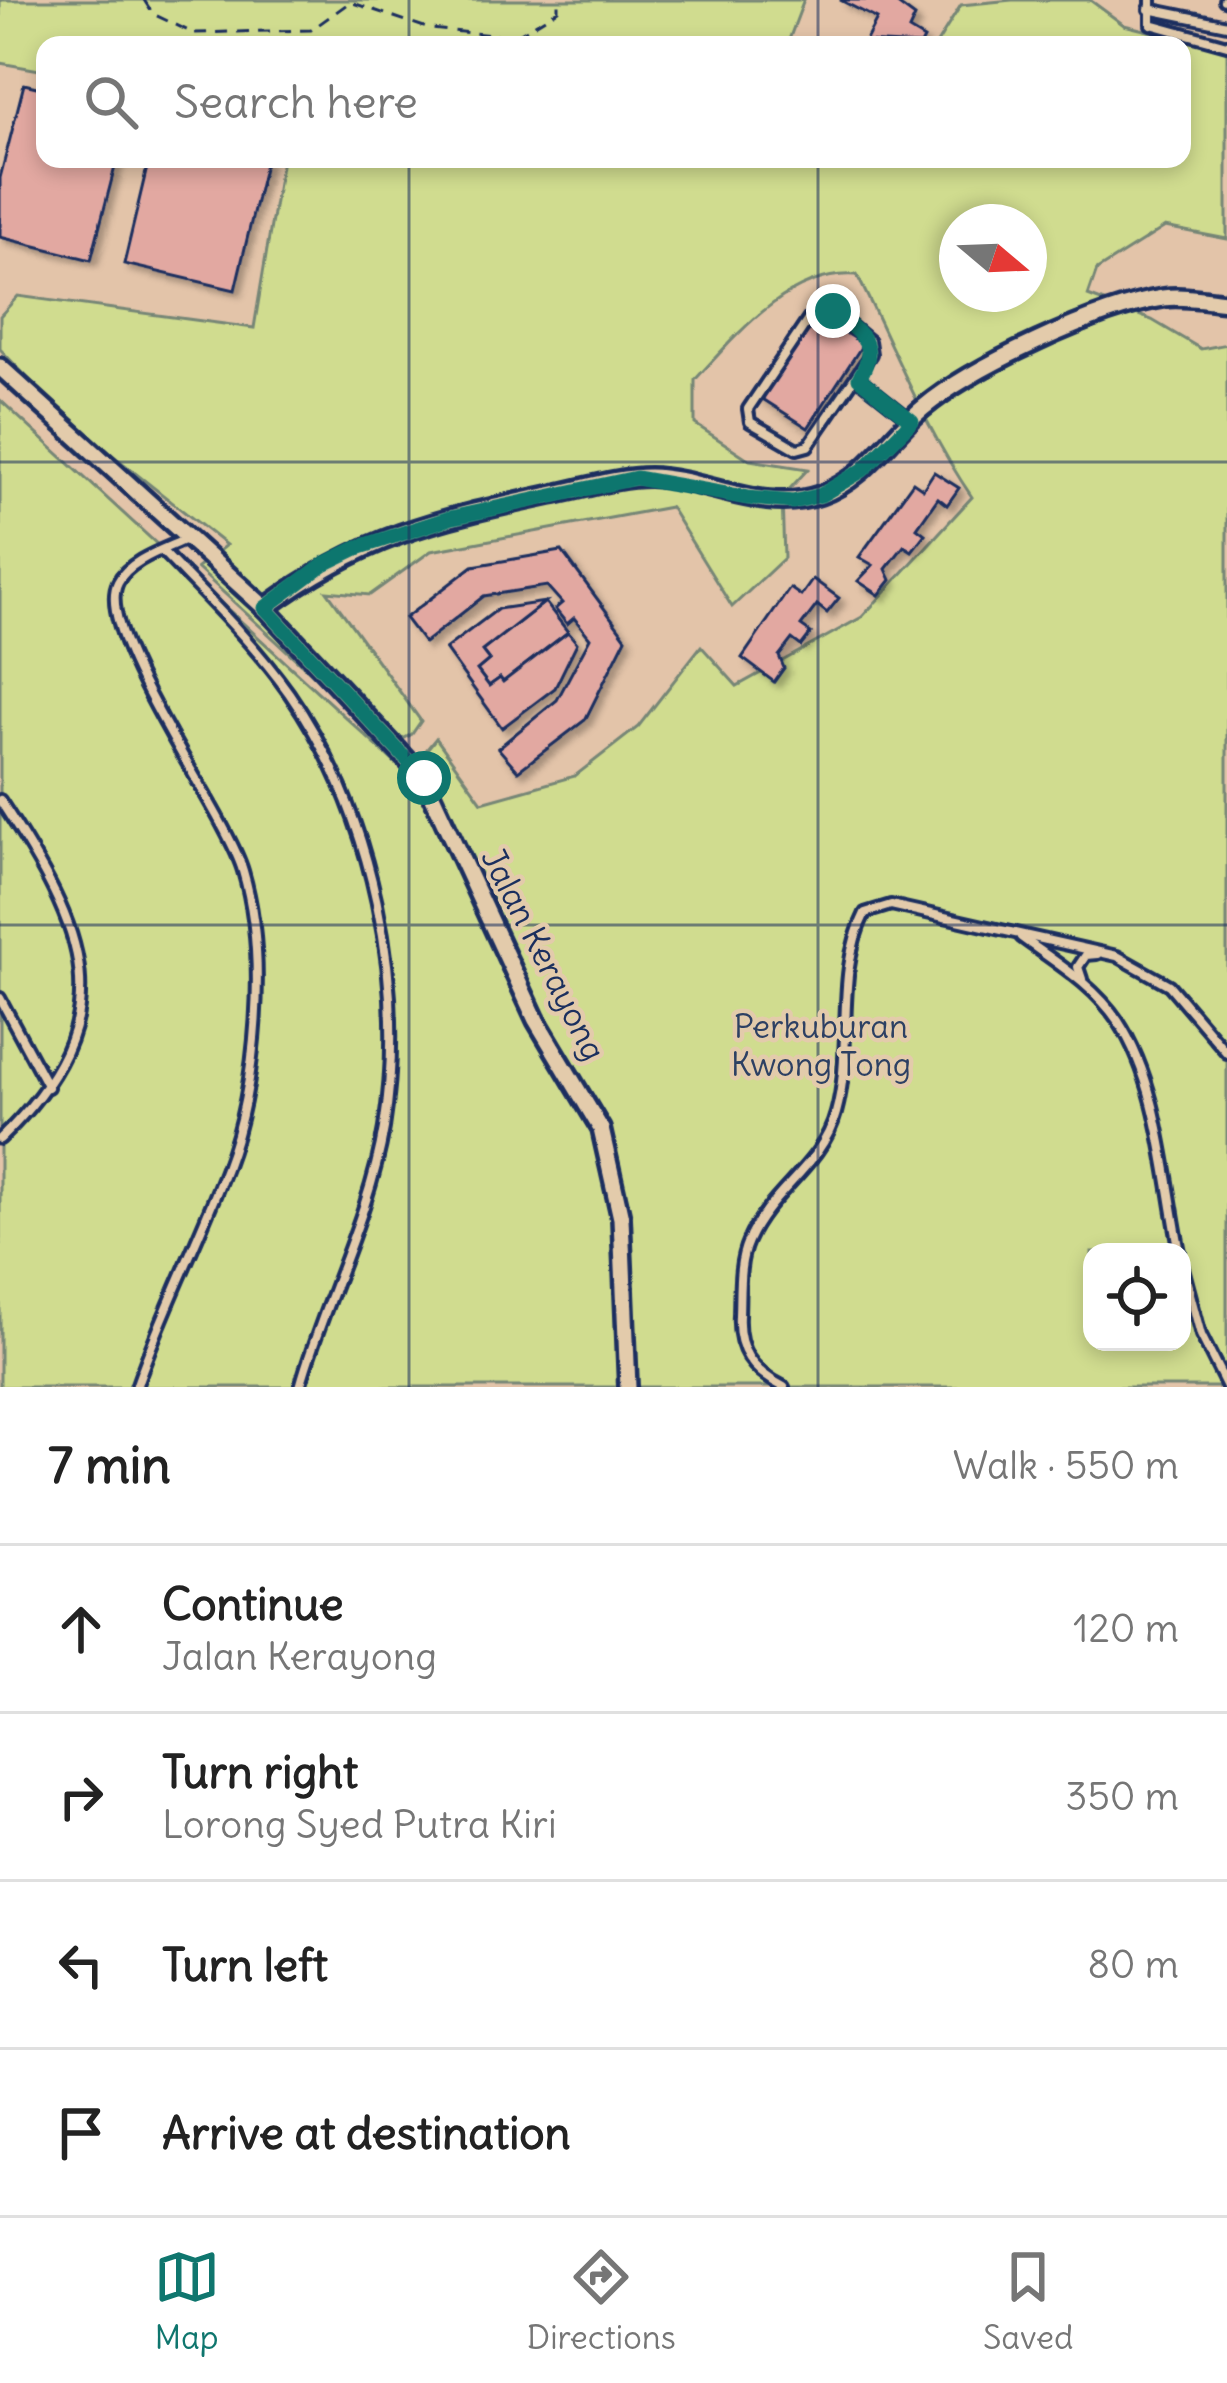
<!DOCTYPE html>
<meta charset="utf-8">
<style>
:root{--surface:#fff;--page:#f2f2f2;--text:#222;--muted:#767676;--line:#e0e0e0;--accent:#0f766e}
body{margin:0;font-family:Delius,sans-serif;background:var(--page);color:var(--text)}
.controls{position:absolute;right:36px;bottom:36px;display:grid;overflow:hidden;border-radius:24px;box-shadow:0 6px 18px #0003}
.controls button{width:108px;height:108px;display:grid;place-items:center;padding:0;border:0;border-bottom:3px solid var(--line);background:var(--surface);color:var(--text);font:60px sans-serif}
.compass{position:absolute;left:939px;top:204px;width:108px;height:108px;border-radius:50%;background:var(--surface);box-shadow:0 6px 18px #0003;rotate:109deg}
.stop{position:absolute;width:36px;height:36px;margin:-27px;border:9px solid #0f766e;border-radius:50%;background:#fff}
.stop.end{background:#0f766e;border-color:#fff;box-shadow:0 3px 12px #0008}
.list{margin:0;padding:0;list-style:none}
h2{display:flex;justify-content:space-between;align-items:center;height:156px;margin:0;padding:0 48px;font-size:51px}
h2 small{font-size:39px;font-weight:400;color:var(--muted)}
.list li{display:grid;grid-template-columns:78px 1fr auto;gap:36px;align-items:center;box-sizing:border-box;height:168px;padding:0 48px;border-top:3px solid var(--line)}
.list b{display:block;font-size:45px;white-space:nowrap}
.list p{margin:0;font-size:39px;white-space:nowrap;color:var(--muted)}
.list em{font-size:39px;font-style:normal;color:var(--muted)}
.icon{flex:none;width:66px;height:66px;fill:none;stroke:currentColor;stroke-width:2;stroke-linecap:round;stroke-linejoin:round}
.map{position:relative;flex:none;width:1227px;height:1387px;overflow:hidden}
.search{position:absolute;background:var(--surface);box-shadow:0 6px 18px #0003;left:36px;right:36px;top:36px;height:132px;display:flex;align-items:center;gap:30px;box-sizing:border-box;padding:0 42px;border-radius:24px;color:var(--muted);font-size:45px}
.sheet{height:828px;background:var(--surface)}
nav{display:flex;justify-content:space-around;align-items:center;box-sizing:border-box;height:168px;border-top:3px solid var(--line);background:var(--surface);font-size:33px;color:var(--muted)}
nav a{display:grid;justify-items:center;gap:6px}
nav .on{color:var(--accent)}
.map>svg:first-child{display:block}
.green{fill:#d0dc8f;stroke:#768676;stroke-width:3;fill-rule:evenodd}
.building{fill:#e2a8a1;stroke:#1b2f5e;stroke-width:3;filter:url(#shadow)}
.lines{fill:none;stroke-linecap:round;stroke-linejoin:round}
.lane-casing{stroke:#1b2f5e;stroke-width:16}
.street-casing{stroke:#1b2f5e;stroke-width:24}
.path{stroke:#1b2f5e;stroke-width:3;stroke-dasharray:12 9;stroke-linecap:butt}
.lane{stroke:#e3cbab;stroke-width:8}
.street{stroke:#e3cbab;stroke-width:15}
.route{stroke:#0f766e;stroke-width:15}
.grid{fill:none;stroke:#1b2f5e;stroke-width:3;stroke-opacity:0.55}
.labels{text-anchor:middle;stroke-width:9;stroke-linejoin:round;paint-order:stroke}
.street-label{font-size:33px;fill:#1b2f5e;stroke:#e3cbab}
.park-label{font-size:33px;fill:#2d4063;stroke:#e3cbab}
</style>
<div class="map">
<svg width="1227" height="1387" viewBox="0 0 1227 1387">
<defs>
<filter id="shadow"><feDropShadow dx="5.5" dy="5.5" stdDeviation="3" flood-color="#0004"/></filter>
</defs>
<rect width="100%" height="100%" fill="#e3c4a9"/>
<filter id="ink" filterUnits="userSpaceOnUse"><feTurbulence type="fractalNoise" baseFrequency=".00833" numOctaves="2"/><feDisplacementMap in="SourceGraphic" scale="24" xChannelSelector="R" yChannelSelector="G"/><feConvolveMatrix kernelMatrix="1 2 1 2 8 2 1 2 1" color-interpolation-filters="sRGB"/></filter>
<g filter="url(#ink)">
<g class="green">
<polygon points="0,0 804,0 787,45 45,45 45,71 0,63"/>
<path d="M1012 0H1090L1124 25 1227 50V239L1165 227 1097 270 1088 296 1152 320 1201 349 1227 344V1387H0V400L418 784 410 770 436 738 482 802 575 776 638 727 701 646 737 686 862 617 972 497C925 429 895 350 857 275 790 270 738 333 695 380V424L750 460 808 469 782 497 784 558 732 607 670 507 431 551 370 595 327 591 421 721 412 734 390 746 197 568 226 545 67 419 0 349V316L18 296 254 328 282 159H1182V45H936L961 5ZM957 222H1029V294H957ZM1092 1252H1182V1342H1092Z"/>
</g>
<g class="building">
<polygon points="840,0 892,0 915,17 909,30 924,39 921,45 865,42 877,19"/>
<polygon points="24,84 45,89 45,159 117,159 91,260 0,237 0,178"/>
<polygon points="149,159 266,159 235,290 124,264"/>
<polygon points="813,313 863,344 808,428 758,396"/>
<polygon points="934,472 959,488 947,505 938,498 917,528 925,534 912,551 904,546 886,569 891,580 879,595 858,581 873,565 859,557 913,482 923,489"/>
<polygon points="562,551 626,638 585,720 518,771 498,748 557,700 590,638 574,618 567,624 555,609 562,603 547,586 484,596 424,643 405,618 473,566"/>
<polygon points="813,579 839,598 827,613 817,605 801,626 811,633 801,646 792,639 779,656 784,668 774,682 742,658 790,588 801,596"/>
<polygon points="545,602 568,632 503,682 500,678 489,686 477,670 489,660 482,651"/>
<polygon points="545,602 482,651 489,660 477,670 489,686 500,678 503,682 568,632 577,643 555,688 502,728 445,649 498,609"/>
</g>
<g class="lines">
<g class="lane-casing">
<g id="lane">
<polyline points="1151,0 1151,24 1227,45"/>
<polyline points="1224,0 1227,1"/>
<polyline points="1149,9 1227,25"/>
<polygon points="814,311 833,311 869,341 871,354 808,446 797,449 750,422 748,409"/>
<polyline points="858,378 911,420"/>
<path d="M162 551C206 597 252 641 289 693 373 814 407 983 384 1128 369 1218 324 1300 300 1387"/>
<path d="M0 800C85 931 127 1016 0 1139"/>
<path d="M1021 937C1055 962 1094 985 1118 1021 1160 1085 1165 1179 1180 1252"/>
<polyline points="1082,979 1078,967 1086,955 1097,954"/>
<polyline points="0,998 48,1087"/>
<polyline points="1182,1264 1201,1335 1227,1387"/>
<path d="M136 1387C162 1312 198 1242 226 1168 257 1086 268 955 243 871 226 812 92 632 118 582 129 560 165 549 186 539"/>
<path d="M784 1387C752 1371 737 1350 739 1315 740 1291 738 1263 748 1241 770 1191 822 1166 836 1113 854 1048 834 974 865 913L891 905 1117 956 1169 985 1227 1053"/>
</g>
</g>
<g class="street-casing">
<g id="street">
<polyline points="0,367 265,608 424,778 536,1020 601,1129 621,1218 628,1387"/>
<path d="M265 608C363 536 433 520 550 495 582 489 617 477 649 477 706 478 762 515 820 495 866 479 888 437 923 408 973 366 1099 308 1163 298 1183 295 1207 300 1227 302"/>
</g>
</g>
<polyline class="path" points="144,0 153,14 193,33 311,30 350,2 430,29 514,37 558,10 558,0"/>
<use href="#lane" class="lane"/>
<use href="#street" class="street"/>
</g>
</g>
<g class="lines" filter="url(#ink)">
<path class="route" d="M424 778 265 608 324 564 357 548 450 518 636 478 748 498 793 502 821 495 863 470 912 421 859 378C881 344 859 333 833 311"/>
</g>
<path class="grid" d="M409 0V45M818 0V45M409 159V1387M818 159V1387M0 462H1227M0 925H1227"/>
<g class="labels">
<g class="street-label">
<text transform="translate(544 954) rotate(63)" y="12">Jalan Kerayong</text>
</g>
<g class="park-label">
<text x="821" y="1038">Perkuburan<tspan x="821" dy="38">Kwong Tong</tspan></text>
</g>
</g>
</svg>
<div class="controls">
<button><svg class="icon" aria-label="locate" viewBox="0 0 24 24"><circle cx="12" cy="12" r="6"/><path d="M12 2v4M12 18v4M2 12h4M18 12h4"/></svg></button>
</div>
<svg class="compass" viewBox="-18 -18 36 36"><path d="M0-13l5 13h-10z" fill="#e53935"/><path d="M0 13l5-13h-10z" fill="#767676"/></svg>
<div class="stop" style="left:424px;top:778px"></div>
<div class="stop end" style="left:833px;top:311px"></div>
<div class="search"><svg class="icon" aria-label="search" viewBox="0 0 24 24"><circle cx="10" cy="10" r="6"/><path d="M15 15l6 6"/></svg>Search here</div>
</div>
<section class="sheet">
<h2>7 min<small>Walk · 550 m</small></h2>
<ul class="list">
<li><svg class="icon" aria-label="ahead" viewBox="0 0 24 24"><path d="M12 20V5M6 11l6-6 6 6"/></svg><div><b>Continue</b><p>Jalan Kerayong</p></div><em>120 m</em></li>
<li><svg class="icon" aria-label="right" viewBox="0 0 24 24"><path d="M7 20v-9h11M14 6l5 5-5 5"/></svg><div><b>Turn right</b><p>Lorong Syed Putra Kiri</p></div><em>350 m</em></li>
<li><svg class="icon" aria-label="left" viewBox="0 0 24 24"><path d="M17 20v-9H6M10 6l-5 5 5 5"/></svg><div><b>Turn left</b></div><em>80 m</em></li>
<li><svg class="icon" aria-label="arrive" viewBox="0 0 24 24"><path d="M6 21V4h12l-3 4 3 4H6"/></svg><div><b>Arrive at destination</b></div></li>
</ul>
</section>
<nav>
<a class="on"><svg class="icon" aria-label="map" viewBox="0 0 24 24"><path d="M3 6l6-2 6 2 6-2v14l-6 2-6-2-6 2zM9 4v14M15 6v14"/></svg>Map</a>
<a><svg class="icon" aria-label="directions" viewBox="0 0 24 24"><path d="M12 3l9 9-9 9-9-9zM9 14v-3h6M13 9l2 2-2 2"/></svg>Directions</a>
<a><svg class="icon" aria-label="saved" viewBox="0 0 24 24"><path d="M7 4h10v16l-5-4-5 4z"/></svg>Saved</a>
</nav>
